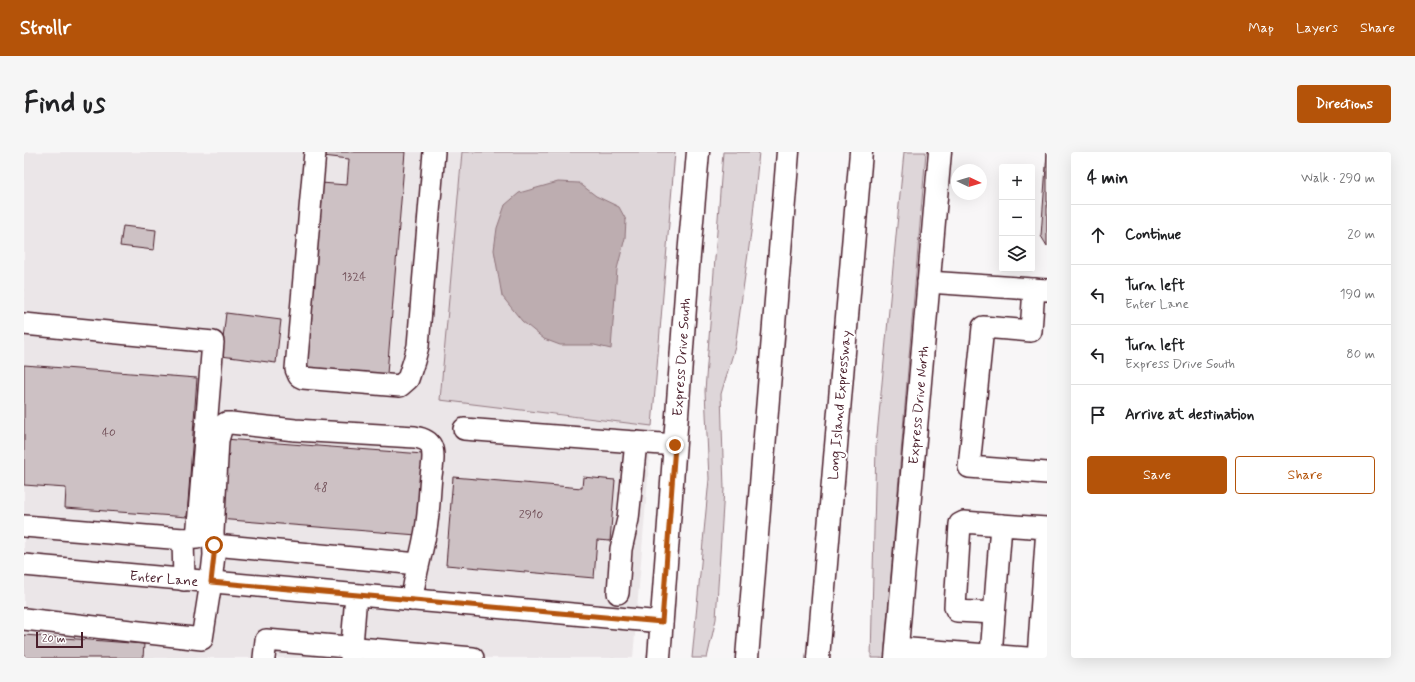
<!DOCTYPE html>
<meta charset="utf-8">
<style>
:root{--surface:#fff;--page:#f6f6f6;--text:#202124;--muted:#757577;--line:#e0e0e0;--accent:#b45309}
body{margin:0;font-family:Mynerve,sans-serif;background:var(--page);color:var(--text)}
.controls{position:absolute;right:12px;top:12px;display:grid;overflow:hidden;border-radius:4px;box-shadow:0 4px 16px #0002}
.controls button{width:36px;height:36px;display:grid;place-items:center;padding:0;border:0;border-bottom:1px solid var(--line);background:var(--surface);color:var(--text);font:20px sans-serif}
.compass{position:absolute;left:927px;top:12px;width:36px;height:36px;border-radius:50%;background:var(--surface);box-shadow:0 4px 16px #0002;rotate:94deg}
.scale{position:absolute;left:12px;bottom:10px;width:47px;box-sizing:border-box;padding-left:4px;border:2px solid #4a1f2b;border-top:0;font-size:11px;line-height:14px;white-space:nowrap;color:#4a1f2b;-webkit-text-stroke:3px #fff;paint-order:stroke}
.stop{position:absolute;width:12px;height:12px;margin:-9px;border:3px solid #b45309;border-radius:50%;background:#fff}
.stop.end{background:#b45309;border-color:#fff;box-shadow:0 1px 4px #0008}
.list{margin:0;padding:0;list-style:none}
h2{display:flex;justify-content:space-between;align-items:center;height:52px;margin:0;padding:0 16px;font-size:17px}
h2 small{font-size:13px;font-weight:400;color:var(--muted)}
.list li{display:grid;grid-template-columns:26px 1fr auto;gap:12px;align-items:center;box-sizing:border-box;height:60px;padding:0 16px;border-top:1px solid var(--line)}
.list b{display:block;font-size:15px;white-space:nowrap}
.list p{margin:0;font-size:13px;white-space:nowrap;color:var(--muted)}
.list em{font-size:13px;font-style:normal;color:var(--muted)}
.actions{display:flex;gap:8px;padding:12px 16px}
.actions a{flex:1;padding:9px 0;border:1px solid var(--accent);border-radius:4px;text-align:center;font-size:14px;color:var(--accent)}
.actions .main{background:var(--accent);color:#fff}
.icon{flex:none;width:22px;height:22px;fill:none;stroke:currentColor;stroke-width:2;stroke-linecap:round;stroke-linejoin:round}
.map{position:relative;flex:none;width:1023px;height:506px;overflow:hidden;border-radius:4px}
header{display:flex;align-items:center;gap:24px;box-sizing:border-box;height:56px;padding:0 20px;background:var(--accent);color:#fff}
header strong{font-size:19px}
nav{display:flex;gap:22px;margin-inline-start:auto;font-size:14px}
.intro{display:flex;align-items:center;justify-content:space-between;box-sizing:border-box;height:96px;padding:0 24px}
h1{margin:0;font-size:28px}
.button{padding:10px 18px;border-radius:4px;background:var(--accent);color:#fff;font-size:14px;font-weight:700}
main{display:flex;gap:24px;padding:0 24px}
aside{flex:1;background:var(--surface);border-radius:4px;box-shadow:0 4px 16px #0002}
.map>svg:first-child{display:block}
.built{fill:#ebe6e8}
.green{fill:#ded6d9;stroke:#947a82}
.water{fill:#bdadb0;stroke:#8f747b}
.building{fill:#cdc1c4;stroke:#4a1f2b}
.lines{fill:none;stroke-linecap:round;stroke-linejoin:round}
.minor-casing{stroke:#4a1f2b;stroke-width:24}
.major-casing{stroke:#4a1f2b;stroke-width:25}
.highway-casing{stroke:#4a1f2b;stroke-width:25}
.minor{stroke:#fff;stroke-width:21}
.major{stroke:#fff;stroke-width:22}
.highway{stroke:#fff;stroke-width:22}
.route{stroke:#b45309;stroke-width:5}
.labels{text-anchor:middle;stroke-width:4;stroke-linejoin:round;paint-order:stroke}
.number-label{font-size:12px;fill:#6b4851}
.street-label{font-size:14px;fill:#4a1f2b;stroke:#fff}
</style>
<header>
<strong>Strollr</strong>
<nav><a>Map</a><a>Layers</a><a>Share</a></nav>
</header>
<div class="intro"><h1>Find us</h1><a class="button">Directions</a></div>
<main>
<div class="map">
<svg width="1023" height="506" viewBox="0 0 1023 506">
<rect width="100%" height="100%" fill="#f8f6f7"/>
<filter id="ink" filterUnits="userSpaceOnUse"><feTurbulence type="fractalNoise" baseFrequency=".025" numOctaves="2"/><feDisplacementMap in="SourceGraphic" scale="8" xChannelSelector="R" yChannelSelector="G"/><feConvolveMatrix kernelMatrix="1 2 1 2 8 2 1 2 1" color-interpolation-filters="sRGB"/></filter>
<g filter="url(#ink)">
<polygon class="built" points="0,0 651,0 609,506 0,506"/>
<g class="green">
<polygon points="438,0 651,0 628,274 416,248"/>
<polygon points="699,0 735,0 728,73 711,195 697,242 700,337 692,467 683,506 668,506 685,327 681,239"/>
<polygon points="880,0 902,0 860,506 847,506 852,294"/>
</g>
<polygon class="water" points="534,30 555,31 572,44 595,55 602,68 601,86 593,117 587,197 570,193 536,193 520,187 498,169 478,144 470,98 473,76 481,53 495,41"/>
<g class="building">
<polygon points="299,0 381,0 363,222 283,216 297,31 323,33 325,7 299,4"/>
<polygon points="1023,0 1023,94 1017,84"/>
<polygon points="99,74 132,78 130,98 96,94"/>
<polygon points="202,161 257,168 252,211 197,204"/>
<polygon points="0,213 173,226 163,365 41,356 42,336 0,333"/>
<polygon points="201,287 399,302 393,383 194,367"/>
<polygon points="429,325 558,336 559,325 591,328 586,389 573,388 570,426 422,413"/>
<polygon points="0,483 120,492 119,506 0,506"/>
</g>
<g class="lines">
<g class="minor-casing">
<g id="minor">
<polyline points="291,0 272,217 275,224 279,226 376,234 384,227 390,209 394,194 410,0"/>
<polyline points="904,130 1023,138"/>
<polyline points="1010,137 1007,179 959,175 945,315 1023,321"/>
<polyline points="0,172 189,190 173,386 159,387 160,428"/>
<polyline points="440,277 651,293"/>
<polyline points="0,374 159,387"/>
<polyline points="190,393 394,412"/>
<polyline points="0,413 638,470"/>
<polyline points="594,441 597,397 604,367 612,290"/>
<polyline points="970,461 933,459 931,455 936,372 940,370 977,373"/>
<path d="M0 467 178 487 187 430 190 403 189 380 194 288 198 274 202 271H207L271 278 391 285C397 286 404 288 407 294 411 302 408 316 407 324 405 345 405 367 400 388 396 408 390 427 388 448"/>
<polyline points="873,496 1003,506"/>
<polyline points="967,503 977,373 1023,376 1014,506"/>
<polyline points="240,506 242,488 449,506"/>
<polyline points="327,506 332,443"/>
</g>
</g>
<g class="major-casing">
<g id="major">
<polyline points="635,506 664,115 674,0"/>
<polyline points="872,506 916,0"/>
</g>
</g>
<g class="highway-casing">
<g id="highway">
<polyline points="723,506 764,0"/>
<polyline points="794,506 837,0"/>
</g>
</g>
<use href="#minor" class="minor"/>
<use href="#major" class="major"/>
<use href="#highway" class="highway"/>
</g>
</g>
<g class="lines" filter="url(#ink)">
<polyline class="route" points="190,393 190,403 187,430 638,470 651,293"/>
</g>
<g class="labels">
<g class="number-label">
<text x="330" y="128">1324</text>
<text x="85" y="284">40</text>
<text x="297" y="339">48</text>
<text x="507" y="366">2910</text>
</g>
<g class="street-label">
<text transform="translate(657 205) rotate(-86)" y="5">Express Drive South</text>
<text transform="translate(815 253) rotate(-85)" y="5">Long Island Expressway</text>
<text transform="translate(894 253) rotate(-85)" y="5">Express Drive North</text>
<text transform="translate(140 426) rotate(5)" y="5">Enter Lane</text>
</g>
</g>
</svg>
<div class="controls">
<button>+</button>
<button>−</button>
<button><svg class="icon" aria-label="layers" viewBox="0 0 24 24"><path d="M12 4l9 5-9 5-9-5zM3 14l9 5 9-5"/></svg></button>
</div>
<svg class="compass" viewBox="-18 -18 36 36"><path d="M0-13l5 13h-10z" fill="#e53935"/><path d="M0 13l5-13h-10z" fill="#757577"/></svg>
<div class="scale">20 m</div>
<div class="stop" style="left:190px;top:393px"></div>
<div class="stop end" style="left:651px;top:293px"></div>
</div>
<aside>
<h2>4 min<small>Walk · 290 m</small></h2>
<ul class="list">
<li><svg class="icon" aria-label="ahead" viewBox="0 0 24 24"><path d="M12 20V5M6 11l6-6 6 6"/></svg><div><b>Continue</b></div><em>20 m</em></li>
<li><svg class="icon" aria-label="left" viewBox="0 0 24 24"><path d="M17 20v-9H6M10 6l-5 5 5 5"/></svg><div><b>Turn left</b><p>Enter Lane</p></div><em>190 m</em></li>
<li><svg class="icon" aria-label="left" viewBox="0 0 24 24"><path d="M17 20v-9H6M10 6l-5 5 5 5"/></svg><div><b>Turn left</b><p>Express Drive South</p></div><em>80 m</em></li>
<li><svg class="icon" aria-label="arrive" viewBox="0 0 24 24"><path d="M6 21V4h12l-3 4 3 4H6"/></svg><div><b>Arrive at destination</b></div></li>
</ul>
<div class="actions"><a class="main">Save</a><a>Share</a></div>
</aside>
</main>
